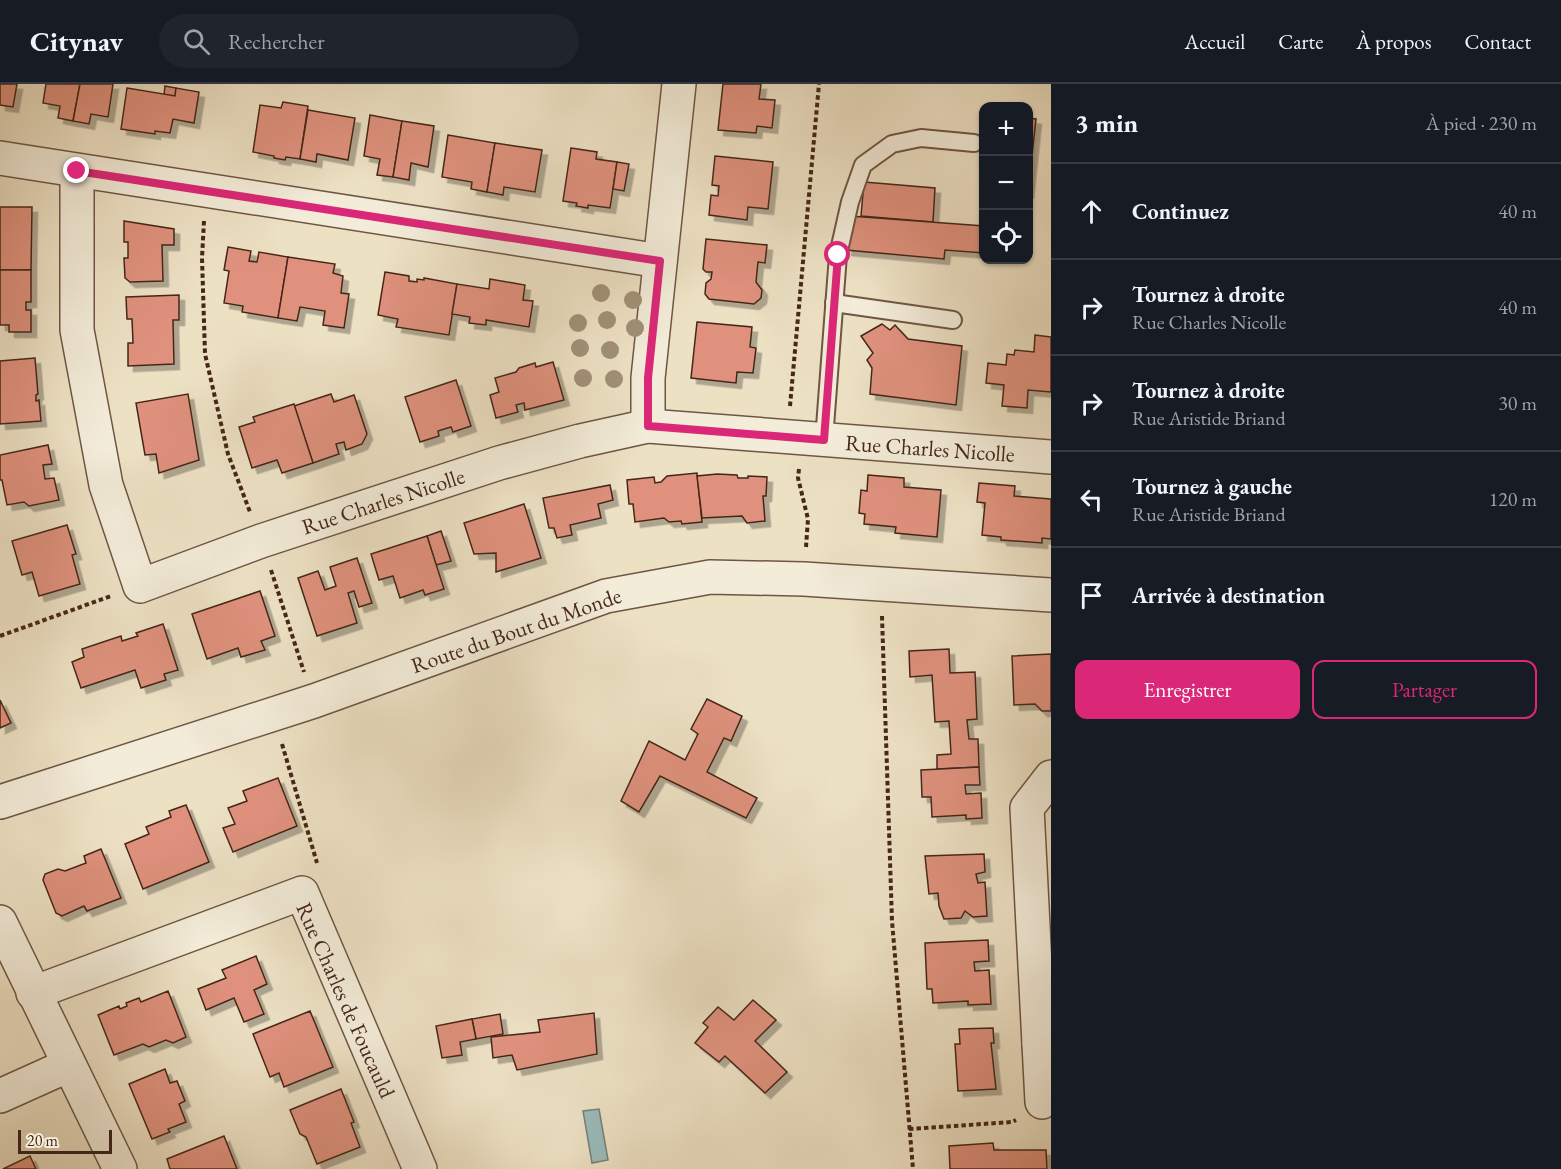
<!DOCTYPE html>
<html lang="fr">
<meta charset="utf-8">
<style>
:root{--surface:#171b24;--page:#20242c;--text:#f1f3f6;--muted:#9ea1a6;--line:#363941;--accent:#db2777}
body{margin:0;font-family:"EB Garamond",serif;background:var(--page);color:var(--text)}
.controls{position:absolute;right:18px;top:18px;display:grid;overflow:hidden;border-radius:12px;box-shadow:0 2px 4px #0004}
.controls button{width:54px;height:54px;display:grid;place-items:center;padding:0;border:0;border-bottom:2px solid var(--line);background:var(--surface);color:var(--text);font:30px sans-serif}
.scale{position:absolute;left:18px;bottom:15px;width:94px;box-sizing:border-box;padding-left:6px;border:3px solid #452719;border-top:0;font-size:16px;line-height:21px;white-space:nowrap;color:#452719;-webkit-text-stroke:4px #f3ecd9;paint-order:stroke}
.stop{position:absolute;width:18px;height:18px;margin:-14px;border:4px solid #db2777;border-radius:50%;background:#fff}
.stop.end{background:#db2777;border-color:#fff;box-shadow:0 2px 6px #0008}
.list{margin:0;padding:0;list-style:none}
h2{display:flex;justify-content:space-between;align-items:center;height:78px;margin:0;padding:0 24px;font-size:26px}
h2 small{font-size:20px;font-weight:400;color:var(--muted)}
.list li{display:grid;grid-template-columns:39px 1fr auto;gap:18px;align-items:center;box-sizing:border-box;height:96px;padding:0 24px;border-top:2px solid var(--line)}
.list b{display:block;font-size:22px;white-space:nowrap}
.list p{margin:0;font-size:20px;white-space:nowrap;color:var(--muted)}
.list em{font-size:20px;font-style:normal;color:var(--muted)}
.actions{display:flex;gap:12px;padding:18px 24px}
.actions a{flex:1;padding:14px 0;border:2px solid var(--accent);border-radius:12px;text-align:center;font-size:21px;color:var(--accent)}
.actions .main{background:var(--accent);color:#fff}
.icon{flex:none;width:33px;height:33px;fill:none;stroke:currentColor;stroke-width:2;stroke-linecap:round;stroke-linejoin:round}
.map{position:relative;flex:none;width:1051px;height:1085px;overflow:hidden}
header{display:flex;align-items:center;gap:36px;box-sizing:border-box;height:84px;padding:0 30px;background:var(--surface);border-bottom:2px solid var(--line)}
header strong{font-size:28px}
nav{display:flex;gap:33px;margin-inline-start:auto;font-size:21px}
.search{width:420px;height:54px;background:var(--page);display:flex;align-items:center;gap:15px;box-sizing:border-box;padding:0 21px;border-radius:33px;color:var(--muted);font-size:22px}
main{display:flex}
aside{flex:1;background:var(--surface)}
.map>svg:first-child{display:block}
.water{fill:#9abcba;stroke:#78807a;stroke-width:1.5}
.building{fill:#df917d;stroke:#452719;stroke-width:1.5;filter:url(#shadow)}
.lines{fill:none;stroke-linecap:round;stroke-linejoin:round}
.lane-casing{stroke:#6f5644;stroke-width:20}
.street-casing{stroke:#6f5644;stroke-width:36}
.path{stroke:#452719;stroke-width:4;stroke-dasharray:4.5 3;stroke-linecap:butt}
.lane{stroke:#f3ecd9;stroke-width:16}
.street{stroke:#f3ecd9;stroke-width:33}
.tree{fill:#a19077}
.route{stroke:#db2777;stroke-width:8}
.labels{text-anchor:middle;stroke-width:6;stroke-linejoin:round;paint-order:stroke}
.street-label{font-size:22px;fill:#452719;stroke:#f3ecd9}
</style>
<header>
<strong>Citynav</strong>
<div class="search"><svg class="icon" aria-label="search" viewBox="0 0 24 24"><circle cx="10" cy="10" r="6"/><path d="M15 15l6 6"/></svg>Rechercher</div>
<nav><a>Accueil</a><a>Carte</a><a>À propos</a><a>Contact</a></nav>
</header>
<main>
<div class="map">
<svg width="1051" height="1085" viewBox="0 0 1051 1085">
<defs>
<filter id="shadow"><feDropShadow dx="5.5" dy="5.5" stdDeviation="0" flood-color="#0004"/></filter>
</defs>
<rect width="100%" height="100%" fill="#ede1c4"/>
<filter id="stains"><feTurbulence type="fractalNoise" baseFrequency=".00333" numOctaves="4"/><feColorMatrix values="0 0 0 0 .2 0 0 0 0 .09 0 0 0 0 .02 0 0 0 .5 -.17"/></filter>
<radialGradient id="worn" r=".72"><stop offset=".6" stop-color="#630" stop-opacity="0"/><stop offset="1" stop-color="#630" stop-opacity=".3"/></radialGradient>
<polygon class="water" points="599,1025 608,1076 592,1079 583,1027"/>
<g class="building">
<polygon points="0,0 17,0 13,23 0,21"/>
<polygon points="46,0 80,0 73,37 58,34 60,22 43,19"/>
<polygon points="80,0 113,0 108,33 91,30 89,40 73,37"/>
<polygon points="723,0 761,0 759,15 775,16 772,44 757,42 756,49 718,46"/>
<polygon points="165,2 176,4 175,12 164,11"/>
<polygon points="127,4 175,12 176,4 199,8 194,39 173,35 170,49 155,47 155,50 121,45"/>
<polygon points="283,18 308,22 300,75 286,73 285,76 274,74 274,72 253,68 260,21 281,24"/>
<polygon points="308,26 355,34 348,76 317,70 316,78 300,75"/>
<polygon points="370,31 402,37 393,93 377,91 380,75 364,72"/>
<polygon points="1028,34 1036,35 1028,109"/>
<polygon points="402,37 434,42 428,83 411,79 409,96 393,93"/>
<polygon points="448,51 495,59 487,108 471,105 472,98 442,93"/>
<polygon points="495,59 542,66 535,108 504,103 503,111 487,108"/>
<polygon points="571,64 597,68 596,75 617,78 610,124 588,121 588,124 576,122 577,119 563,117"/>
<polygon points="715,72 773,78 768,125 748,123 747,136 709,131 711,111 718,112 719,102 712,101"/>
<polygon points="617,78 629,80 624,107 613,105"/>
<polygon points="864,98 935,104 933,138 861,132"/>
<polygon points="0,123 32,123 31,186 0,186"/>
<polygon points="850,132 984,142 984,169 945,166 944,175 846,166"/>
<polygon points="124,137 174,145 174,161 162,161 163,197 130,198 125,194 124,174 128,174 128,158 124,158"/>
<polygon points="706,155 767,161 765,179 758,178 756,198 762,206 761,214 754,220 709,215 705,210 706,199 711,195 712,188 706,188 703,185"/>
<polygon points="228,163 251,167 249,177 257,178 259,168 288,173 278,234 242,228 243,222 224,219 229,187 224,186"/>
<polygon points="288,173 335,180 333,189 343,192 341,209 349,210 344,244 323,241 325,227 300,223 297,237 278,234"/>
<polygon points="0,186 31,186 31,218 26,218 26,226 31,226 31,248 9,248 9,241 0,241"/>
<polygon points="385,188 409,192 409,197 417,198 417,195 424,196 424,194 457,200 449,251 396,243 398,235 378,231"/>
<polygon points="490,195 525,201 523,216 533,217 529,243 486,236 486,241 469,239 470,233 452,230 457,200 489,205"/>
<polygon points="179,211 179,236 173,236 174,280 128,282 128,259 133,259 132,235 127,235 126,213"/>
<polygon points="697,238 752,243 750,263 756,264 753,289 737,288 736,299 691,294"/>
<polygon points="882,240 890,246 895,241 908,255 962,262 956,321 870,310 872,284 867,276 873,269 861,252"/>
<polygon points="1035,251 1051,253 1051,308 1028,306 1027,324 1002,322 1004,301 986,299 988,279 1006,281 1007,270 1014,271 1015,266 1034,268"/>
<polygon points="35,274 38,310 36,311 36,317 39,316 41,337 0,340 0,277"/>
<polygon points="553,278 564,316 525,326 524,319 516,321 518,328 496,334 490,311 499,308 495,294 516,288 519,284 535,279 536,283"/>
<polygon points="456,296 471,342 453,348 451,343 438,347 439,352 420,358 405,313"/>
<polygon points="188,310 199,376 159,389 156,370 145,371 136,319"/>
<polygon points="331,310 334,318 354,311 367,350 362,360 346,366 344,358 336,360 339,370 313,379 294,322"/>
<polygon points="294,320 313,379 282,389 277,376 252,384 239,343 255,338 253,333"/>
<polygon points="48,361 52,380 43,381 45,395 54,394 59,416 29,422 24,418 7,421 2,396 0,396 0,371"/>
<polygon points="697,389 702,438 682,440 681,437 669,438 664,434 635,438 633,420 629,420 627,396 654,393 655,399 661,398 667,392"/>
<polygon points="717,390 737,391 738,394 748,394 748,392 767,393 766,412 763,412 765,437 747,439 742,432 702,434 697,392"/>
<polygon points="868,391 904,394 904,403 941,406 937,453 895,449 896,443 864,440 865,430 859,429 861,406 867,407"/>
<polygon points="979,399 1015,402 1014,412 1051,415 1051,455 1042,454 1042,459 1001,456 1001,453 982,451 985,419 977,418"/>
<polygon points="610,401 613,416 598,420 601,434 570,441 572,451 557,454 554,444 549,444 543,414"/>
<polygon points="524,420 541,474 496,488 496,469 474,470 464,439"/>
<polygon points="67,441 76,470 72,471 80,500 39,512 32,488 22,491 12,457"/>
<polygon points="441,447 451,477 436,481 427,452"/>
<polygon points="427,452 444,505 425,511 423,506 400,514 393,492 379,496 371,470"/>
<polygon points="357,474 372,519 359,523 354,507 348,509 357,539 317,552 298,494 318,487 325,506 336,502 330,483"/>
<polygon points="260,507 275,552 261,557 265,566 241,573 238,564 207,575 192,530"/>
<polygon points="163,540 178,586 164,590 166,596 141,604 135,586 81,604 72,578 84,573 82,565 121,552 122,557 138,552 136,549"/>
<polygon points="949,565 950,589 975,588 977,635 967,636 969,655 978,655 979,683 937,685 937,671 951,670 949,637 935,638 932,591 910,593 909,567"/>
<polygon points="1051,570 1051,627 1042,627 1035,620 1014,621 1012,572"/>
<polygon points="707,615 742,632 731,657 724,654 707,688 757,714 746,734 660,692 639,728 621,717 649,657 685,676 698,650 691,645"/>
<polygon points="0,616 11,639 0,644"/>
<polygon points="979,683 980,701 965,701 966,710 981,709 982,734 966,735 966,731 932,733 931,713 922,713 921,686"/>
<polygon points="278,694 297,742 233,768 223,744 235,740 228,724 247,717 243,707"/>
<polygon points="186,721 209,778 143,805 125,760 149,750 146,743 171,733 169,727"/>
<polygon points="101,765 121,814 87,827 84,822 62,832 56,829 43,796 45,790 58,785 65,787 86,779 84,772"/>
<polygon points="984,770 985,788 976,790 978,799 985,798 987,832 973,833 965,827 961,834 944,835 939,822 938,809 929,810 925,772"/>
<polygon points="988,856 989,877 974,878 975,887 989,886 991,920 968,921 968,917 933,919 932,905 927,905 925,859"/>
<polygon points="256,872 267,900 254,906 264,930 244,938 234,914 206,926 198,905 226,894 222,886"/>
<polygon points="168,907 186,953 173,959 166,956 149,963 143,960 114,971 98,931 119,922 120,925 127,922 126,919 139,914 141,918"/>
<polygon points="753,916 776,936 755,957 787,988 765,1009 725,972 719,978 695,959 708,943 703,939 718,923 734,936"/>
<polygon points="310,927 333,983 284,1003 279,989 270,993 253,950"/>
<polygon points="594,929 597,970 517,986 512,971 493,974 491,953 540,948 538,936"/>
<polygon points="500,930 503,950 476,955 472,935"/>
<polygon points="472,935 476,955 460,958 462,971 442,974 436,942"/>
<polygon points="993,944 994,959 991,959 996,1005 958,1007 955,960 960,960 959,945"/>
<polygon points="165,985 170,999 177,997 185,1017 179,1020 186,1038 168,1045 170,1048 152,1055 129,1000"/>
<polygon points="341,1005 354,1038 351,1039 360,1063 317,1080 306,1053 300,1050 290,1026"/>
<polygon points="224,1052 237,1085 170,1085 167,1075"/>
<polygon points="993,1059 994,1066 1046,1066 1047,1085 950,1085 949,1062"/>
<polygon points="30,1072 36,1085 3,1085"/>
</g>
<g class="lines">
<g class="lane-casing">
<g id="lane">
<polyline points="834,219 953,236"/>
<polyline points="824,356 838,171 850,118 863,81 892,60 921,54 974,59"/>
</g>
</g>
<g class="street-casing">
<g id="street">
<polyline points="0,74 660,177"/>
<polyline points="77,87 77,246 106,401 140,502 261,457 499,379 580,357 648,342 1051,373"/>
<polyline points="648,342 648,294 679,0"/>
<polyline points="1051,693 1027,724 1039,960 1051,968"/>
<polyline points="0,718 314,617 606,512 710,493 804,495 1051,511"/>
<polyline points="0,838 120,1085"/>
<polyline points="33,909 302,809 420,1085"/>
<polyline points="1039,960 1042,1018"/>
<polyline points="0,1012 69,981"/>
</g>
</g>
<g class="path">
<polyline points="204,137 202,174 205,270 228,370 250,428"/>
<polyline points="790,322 819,0"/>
<polyline points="799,385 798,394 808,435 806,463"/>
<polyline points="271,486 304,588"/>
<polyline points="882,532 892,837 913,1085"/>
<polyline points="0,552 111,512"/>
<polyline points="282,660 317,779"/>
<polyline points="909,1045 1012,1038 1016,1036"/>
</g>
<use href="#lane" class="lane"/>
<use href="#street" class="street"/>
</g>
<g class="tree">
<circle cx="601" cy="209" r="9"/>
<circle cx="633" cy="216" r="9"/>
<circle cx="607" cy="236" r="9"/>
<circle cx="578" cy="239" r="9"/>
<circle cx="635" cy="244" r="9"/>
<circle cx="580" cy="264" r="9"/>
<circle cx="610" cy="266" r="9"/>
<circle cx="583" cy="294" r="9"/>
<circle cx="614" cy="295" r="9"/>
</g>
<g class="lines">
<polyline class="route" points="77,87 660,177 648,294 648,342 824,356 838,171"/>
</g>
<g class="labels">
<g class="street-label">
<text transform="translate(930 364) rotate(4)" y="8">Rue Charles Nicolle</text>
<text transform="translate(383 417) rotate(-18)" y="8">Rue Charles Nicolle</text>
<text transform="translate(516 546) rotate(-19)" y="8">Route du Bout du Monde</text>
<text transform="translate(346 916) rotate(66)" y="8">Rue Charles de Foucauld</text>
</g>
</g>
<rect width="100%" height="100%" filter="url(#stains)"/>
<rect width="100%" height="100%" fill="url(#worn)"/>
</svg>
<div class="controls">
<button>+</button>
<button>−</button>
<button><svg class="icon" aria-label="locate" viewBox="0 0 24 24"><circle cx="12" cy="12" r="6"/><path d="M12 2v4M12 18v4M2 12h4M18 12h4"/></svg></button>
</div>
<div class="scale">20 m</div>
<div class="stop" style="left:838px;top:171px"></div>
<div class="stop end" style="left:77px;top:87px"></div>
</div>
<aside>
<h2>3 min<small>À pied · 230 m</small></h2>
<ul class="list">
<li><svg class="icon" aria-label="ahead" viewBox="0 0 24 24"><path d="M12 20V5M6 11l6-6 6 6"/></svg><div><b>Continuez</b></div><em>40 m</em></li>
<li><svg class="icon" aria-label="right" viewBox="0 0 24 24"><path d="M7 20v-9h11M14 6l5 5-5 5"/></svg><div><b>Tournez à droite</b><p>Rue Charles Nicolle</p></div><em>40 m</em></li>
<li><svg class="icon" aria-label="right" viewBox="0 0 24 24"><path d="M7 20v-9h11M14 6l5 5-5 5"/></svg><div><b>Tournez à droite</b><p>Rue Aristide Briand</p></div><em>30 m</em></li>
<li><svg class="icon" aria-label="left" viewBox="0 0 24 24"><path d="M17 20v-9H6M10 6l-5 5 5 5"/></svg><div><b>Tournez à gauche</b><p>Rue Aristide Briand</p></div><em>120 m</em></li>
<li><svg class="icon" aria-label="arrive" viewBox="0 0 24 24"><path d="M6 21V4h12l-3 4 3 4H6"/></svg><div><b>Arrivée à destination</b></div></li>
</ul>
<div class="actions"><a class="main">Enregistrer</a><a>Partager</a></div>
</aside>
</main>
